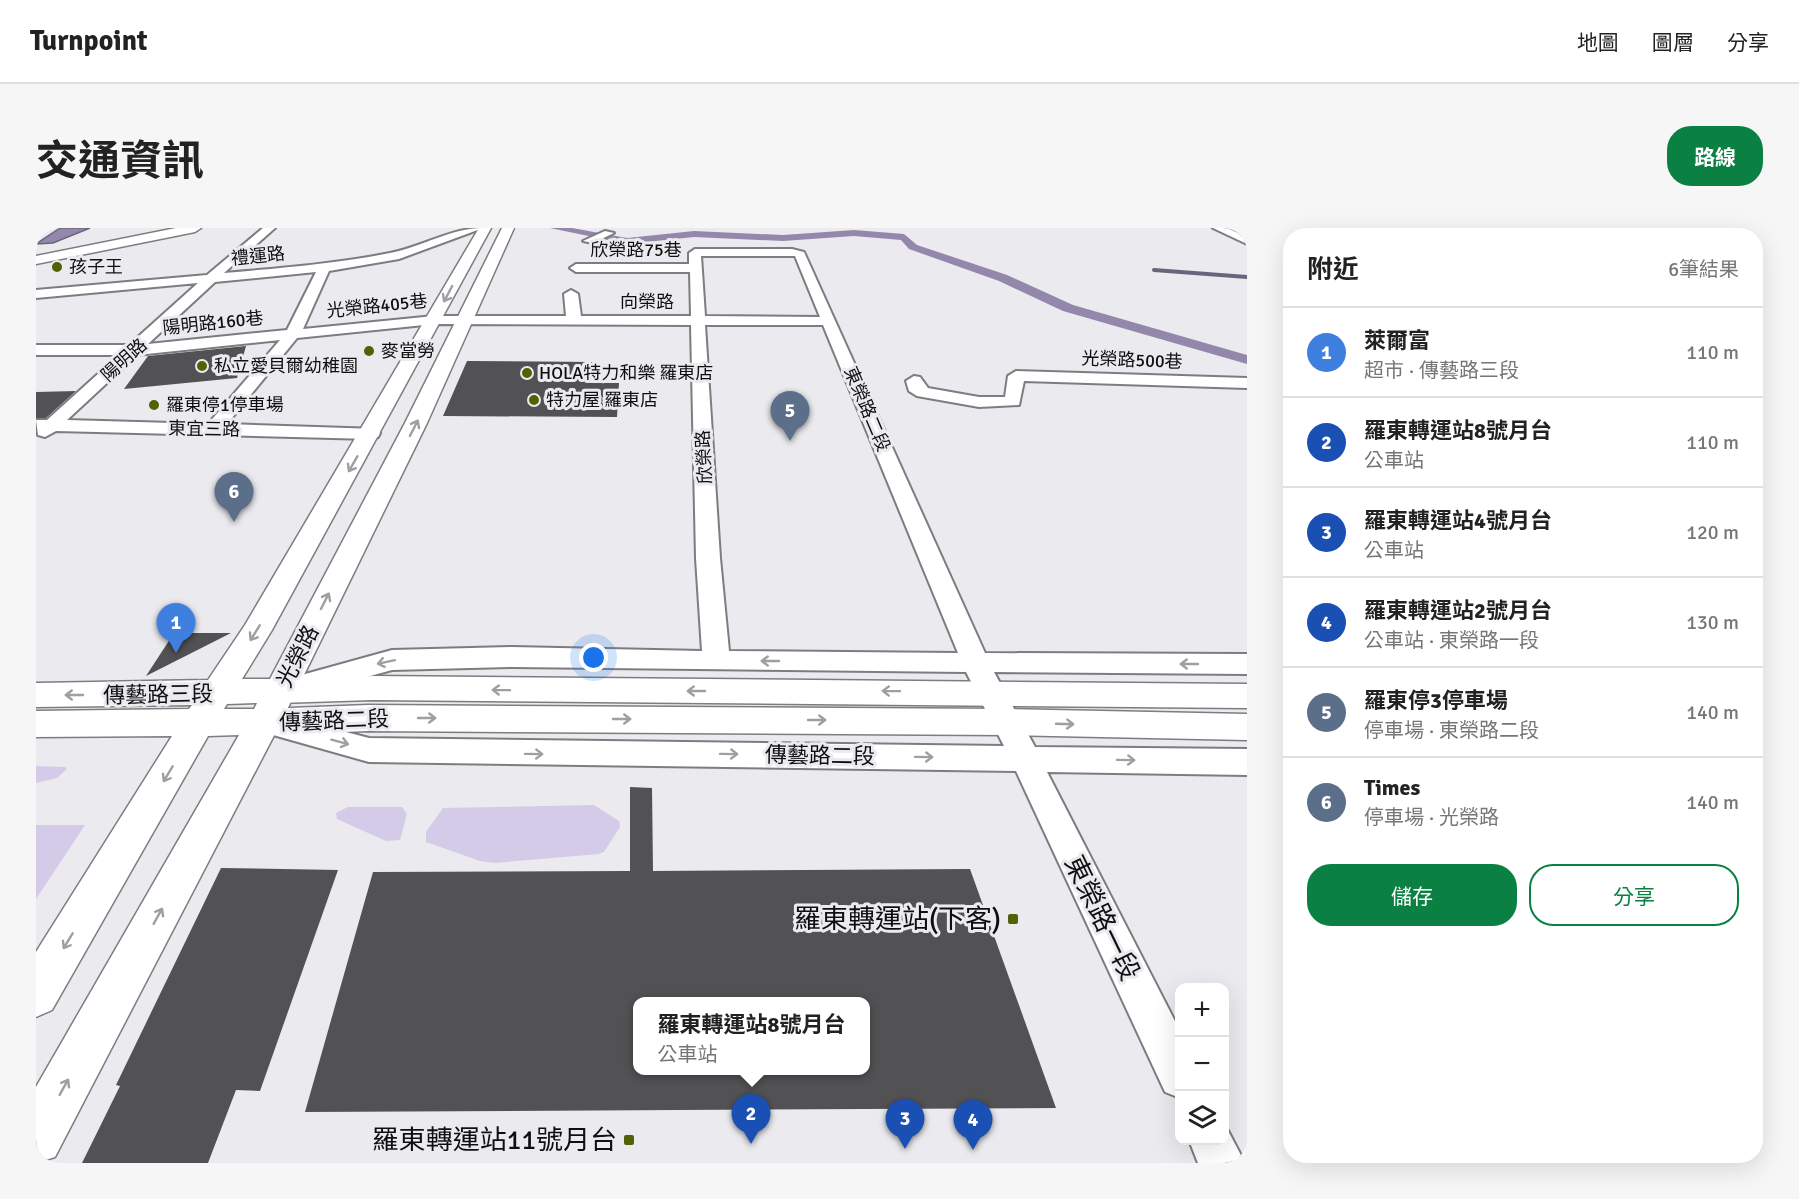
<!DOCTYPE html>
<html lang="zh-TW">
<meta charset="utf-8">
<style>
:root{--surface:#fff;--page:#f6f6f6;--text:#222;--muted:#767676;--line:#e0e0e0;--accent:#0b8043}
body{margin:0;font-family:Signika,"Noto Sans TC",sans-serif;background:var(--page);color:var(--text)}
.controls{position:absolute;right:18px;bottom:18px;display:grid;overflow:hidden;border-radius:12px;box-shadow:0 6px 24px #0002}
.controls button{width:54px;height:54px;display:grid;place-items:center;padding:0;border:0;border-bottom:2px solid var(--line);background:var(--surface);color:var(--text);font:30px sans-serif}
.you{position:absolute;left:558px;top:430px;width:21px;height:21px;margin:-15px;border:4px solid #fff;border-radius:50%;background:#1a73e8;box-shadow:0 0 0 9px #1a73e833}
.badge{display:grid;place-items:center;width:39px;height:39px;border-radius:50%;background:var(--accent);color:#fff;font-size:20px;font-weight:700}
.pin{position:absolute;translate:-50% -50px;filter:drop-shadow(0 2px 3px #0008)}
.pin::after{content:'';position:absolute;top:32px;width:21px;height:18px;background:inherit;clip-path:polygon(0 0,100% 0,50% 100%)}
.popup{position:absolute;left:597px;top:769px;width:237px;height:78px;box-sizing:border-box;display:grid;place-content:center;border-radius:12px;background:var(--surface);filter:drop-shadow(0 2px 4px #0005);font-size:20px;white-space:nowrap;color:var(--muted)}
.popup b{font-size:22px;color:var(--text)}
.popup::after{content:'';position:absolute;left:50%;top:100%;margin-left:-12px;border:12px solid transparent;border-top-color:var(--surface)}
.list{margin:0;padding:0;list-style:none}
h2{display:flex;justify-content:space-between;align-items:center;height:78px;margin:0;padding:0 24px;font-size:26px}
h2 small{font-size:20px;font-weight:400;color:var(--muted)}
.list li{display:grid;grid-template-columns:39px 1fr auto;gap:18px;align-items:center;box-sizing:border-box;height:90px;padding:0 24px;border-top:2px solid var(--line)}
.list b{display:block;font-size:22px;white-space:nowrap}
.list p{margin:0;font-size:20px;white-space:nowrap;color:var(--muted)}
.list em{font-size:20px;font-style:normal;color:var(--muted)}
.actions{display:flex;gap:12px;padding:18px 24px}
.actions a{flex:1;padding:14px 0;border:2px solid var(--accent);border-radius:24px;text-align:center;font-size:21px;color:var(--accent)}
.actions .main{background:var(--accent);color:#fff}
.icon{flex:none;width:33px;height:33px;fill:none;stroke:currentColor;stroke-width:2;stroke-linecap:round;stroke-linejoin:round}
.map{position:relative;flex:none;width:1211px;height:935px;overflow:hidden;border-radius:24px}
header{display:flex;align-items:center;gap:36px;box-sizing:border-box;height:84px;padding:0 30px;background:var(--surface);border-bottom:2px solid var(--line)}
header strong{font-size:28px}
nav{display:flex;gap:33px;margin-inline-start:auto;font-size:21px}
.intro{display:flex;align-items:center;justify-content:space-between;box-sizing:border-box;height:144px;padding:0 36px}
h1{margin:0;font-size:42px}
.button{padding:15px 27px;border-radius:24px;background:var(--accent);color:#fff;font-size:21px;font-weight:700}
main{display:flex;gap:36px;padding:0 36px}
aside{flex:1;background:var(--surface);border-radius:24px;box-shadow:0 6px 24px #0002}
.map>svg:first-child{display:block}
.green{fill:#d4cbe8}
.water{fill:#9388ab;stroke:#6b647c;stroke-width:1.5}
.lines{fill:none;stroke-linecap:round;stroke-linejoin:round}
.stream{stroke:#6b647c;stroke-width:4}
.canal{fill:#9388ab;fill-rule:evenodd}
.building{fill:#525154;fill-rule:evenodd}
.minor-casing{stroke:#7e7c80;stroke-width:4}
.tertiary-casing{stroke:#7e7c80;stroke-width:3}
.secondary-casing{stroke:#7e7c80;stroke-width:3}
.minor{fill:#fff;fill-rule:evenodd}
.tertiary{fill:#fff;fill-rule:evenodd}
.secondary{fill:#fff;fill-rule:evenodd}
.oneway{stroke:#9f9f9f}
.poi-dot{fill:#526104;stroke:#ebeaee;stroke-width:2}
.labels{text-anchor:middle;stroke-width:6;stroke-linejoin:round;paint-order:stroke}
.far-street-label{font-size:18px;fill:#0f0f10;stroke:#ebeaee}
.far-poi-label{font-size:18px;fill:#0f0f10;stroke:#ebeaee;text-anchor:start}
.street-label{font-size:22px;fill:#0f0f10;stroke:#ebeaee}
.near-street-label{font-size:27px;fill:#0f0f10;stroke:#ebeaee}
.near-poi-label{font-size:27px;fill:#0f0f10;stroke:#ebeaee;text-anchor:end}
</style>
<header>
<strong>Turnpoint</strong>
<nav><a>地圖</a><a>圖層</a><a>分享</a></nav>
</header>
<div class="intro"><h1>交通資訊</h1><a class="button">路線</a></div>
<main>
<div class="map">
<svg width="1211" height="935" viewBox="0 0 1211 935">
<rect width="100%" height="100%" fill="#ebeaee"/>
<g class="green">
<polygon points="0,538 29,539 31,541 21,550 0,555"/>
<polygon points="558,577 583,593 584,599 568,624 563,626 458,635 444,633 390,614 390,604 407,580"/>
<polygon points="312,579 366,579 371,586 364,612 350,613 301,591 300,585"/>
<polygon points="0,597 49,597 0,671"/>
</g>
<polygon class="water" points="24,0 54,0 17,15 0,16"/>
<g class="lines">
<polyline class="stream" points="1118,42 1211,49"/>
<polygon class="canal" points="514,0 536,0 591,10 658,3 747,7 818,2 868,6 881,17 971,47 1037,77 1211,127 1211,136 1027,83 963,53 873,21 865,12 818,8 747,13 658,9 591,16"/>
</g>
<g class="building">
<polygon points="210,118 201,150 88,161 112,128"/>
<polygon points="431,133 557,134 554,155 583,155 581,189 407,188"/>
<polygon points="40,163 10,190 0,190 0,164"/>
<polygon points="138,405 195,405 110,448"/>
<path d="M594 559 616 560 617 643 934 641 1020 880 269 884 337 644 594 643ZM601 774H829V843H601Z"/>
<polygon points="185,640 302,642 224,863 200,862 172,935 46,935 84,858 80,857"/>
</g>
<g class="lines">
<g class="minor-casing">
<g id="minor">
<path d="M227 0H239L188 45C244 40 299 36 354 25 386 19 415 0 447 0L363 31 293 43 267 101 398 88H530L528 66 535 62 542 66 545 88H655L654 44H540L534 40 540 36H653V25L659 21H756L768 24 949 425 1211 426V446L958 444 999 519 1211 521V547L1011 544 1144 803V870L1129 864 980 543 333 534 223 503 218 495 223 487 233 484 333 510 968 518 930 444 476 439 356 442 254 470 244 467 240 460 244 453 356 422 476 419 666 423 660 330 655 97 398 96 261 110 191 196 342 201 344 205 342 209 335 211 20 203 9 209 2 207 0 192H11L83 127H0V117H93L162 55 0 70V62L171 47ZM665 28H759L784 89 669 88ZM280 44 251 102 112 116 179 54ZM669 97H787L922 425 693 423 684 330ZM244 112 172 196 31 192 101 127Z"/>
<polygon points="1177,0 1191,0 1211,9 1211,16"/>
<polygon points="569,3 578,5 557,15 547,13"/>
<polygon points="980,143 1211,150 1211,160 988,153 983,177 943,179 881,168 873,163 870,153 878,148 884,149 892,160 943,169 969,169 972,148"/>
<polygon points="1188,895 1209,935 1162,935 1153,912 1188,912"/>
</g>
</g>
<g class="tertiary-casing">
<path id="tertiary" d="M443 0H455L236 402 206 451H234L369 195 466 0H478L391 195 245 494 19 929 0 935V859L203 507 172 508 16 782 0 789V724L136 508 0 509V483L153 481 156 477 0 479V455L172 452 209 397ZM221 475 218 481H188L191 476Z"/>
</g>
<g class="secondary-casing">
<g id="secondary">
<polygon points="140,0 165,0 159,4 0,36 0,28"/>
<polygon points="336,448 1211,456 1211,480 336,472 243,475 231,472 227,463 231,454 243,451"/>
<polygon points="332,477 970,481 1211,486 1211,512 970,507 332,503 228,507 216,503 211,494 216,485 228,481"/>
</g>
</g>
<use href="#minor" class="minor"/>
<use href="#tertiary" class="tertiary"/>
<use href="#secondary" class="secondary"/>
</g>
<defs><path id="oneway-shaft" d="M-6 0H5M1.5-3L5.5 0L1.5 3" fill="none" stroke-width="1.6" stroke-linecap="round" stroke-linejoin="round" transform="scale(1.5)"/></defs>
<g class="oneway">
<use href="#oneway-shaft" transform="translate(412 66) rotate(118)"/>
<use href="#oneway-shaft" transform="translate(378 200) rotate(-63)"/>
<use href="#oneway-shaft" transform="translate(317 236) rotate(120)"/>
<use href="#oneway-shaft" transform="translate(289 373) rotate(-63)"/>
<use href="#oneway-shaft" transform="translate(219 405) rotate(122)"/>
<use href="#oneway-shaft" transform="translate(734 433) rotate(-180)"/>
<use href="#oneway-shaft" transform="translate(350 434) rotate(168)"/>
<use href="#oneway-shaft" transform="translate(1153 436) rotate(180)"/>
<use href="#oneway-shaft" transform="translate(465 462) rotate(-179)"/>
<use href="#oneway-shaft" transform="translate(660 463) rotate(180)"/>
<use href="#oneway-shaft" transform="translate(855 463) rotate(-179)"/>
<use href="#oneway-shaft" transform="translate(38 467) rotate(180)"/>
<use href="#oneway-shaft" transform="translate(391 490)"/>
<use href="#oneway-shaft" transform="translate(586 491)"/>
<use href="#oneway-shaft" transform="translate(781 492)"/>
<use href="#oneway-shaft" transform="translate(1029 496) rotate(2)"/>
<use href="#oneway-shaft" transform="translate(304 514) rotate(15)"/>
<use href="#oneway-shaft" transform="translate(498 526) rotate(1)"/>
<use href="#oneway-shaft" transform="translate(693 526) rotate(1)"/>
<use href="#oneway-shaft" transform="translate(888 529) rotate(1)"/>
<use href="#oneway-shaft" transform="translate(1090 532) rotate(1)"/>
<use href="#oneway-shaft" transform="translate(132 546) rotate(121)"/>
<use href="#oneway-shaft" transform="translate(122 688) rotate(-61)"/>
<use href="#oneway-shaft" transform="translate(32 713) rotate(121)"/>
<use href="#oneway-shaft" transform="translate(28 859) rotate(-61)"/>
</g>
<g class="poi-dot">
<circle cx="21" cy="39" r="6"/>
<circle cx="333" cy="123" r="6"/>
<circle cx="166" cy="138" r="6"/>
<circle cx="491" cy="145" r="6"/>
<circle cx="498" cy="172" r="6"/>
<circle cx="118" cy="177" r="6"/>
<rect x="971" y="685" width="12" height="12" rx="3"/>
<rect x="587" y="906" width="12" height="12" rx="3"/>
</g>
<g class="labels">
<g class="far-street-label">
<text x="600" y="28">欣榮路75巷</text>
<text transform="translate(222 28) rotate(-6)" y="6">禮運路</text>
<text x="611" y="80">向榮路</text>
<text transform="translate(341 78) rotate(-6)" y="6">光榮路405巷</text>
<text transform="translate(177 95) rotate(-6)" y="6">陽明路160巷</text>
<text transform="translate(88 132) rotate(-42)" y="6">陽明路</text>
<text transform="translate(1096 132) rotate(2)" y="6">光榮路500巷</text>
<text transform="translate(831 181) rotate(67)" y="6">東榮路二段</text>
<text transform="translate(168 201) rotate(1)" y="6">東宜三路</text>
<text transform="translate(668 229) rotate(-93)" y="6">欣榮路</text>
</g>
<g class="far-poi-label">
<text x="33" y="45">孩子王</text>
<text x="345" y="129">麥當勞</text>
<text x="178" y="144">私立愛貝爾幼稚園</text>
<text x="503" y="151">HOLA特力和樂 羅東店</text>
<text x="510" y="178">特力屋 羅東店</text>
<text x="130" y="183">羅東停1停車場</text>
</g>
<g class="street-label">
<text transform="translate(261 428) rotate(-63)" y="8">光榮路</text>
<text transform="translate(122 466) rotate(-1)" y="8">傳藝路三段</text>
<text transform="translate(298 492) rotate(-2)" y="8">傳藝路二段</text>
<text transform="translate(784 527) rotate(1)" y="8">傳藝路二段</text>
</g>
<g class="near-street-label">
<text transform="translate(1066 690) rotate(64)" y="9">東榮路一段</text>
</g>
<g class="near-poi-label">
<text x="965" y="700">羅東轉運站(下客)</text>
<text x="581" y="921">羅東轉運站11號月台</text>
</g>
</g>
</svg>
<div class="controls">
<button>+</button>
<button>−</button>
<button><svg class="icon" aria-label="layers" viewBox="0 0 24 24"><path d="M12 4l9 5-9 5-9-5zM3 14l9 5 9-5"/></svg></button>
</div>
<div class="you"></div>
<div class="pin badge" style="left:140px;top:425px;background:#3f7fe0">1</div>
<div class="pin badge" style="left:715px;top:916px;background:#1a4fb4">2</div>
<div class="popup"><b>羅東轉運站8號月台</b>公車站</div>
<div class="pin badge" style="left:869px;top:921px;background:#1a4fb4">3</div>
<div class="pin badge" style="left:937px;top:922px;background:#1a4fb4">4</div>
<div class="pin badge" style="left:754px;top:213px;background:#5c6f8a">5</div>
<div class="pin badge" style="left:198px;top:294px;background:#5c6f8a">6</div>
</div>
<aside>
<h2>附近<small>6筆結果</small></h2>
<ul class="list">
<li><span class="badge" style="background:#3f7fe0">1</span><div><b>萊爾富</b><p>超市 · 傳藝路三段</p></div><em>110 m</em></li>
<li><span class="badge" style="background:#1a4fb4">2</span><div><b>羅東轉運站8號月台</b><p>公車站</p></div><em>110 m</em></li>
<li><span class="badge" style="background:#1a4fb4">3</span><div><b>羅東轉運站4號月台</b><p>公車站</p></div><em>120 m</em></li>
<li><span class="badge" style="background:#1a4fb4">4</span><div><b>羅東轉運站2號月台</b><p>公車站 · 東榮路一段</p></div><em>130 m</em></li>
<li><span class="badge" style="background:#5c6f8a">5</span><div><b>羅東停3停車場</b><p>停車場 · 東榮路二段</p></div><em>140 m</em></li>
<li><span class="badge" style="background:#5c6f8a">6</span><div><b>Times</b><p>停車場 · 光榮路</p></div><em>140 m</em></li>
</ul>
<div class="actions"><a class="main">儲存</a><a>分享</a></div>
</aside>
</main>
